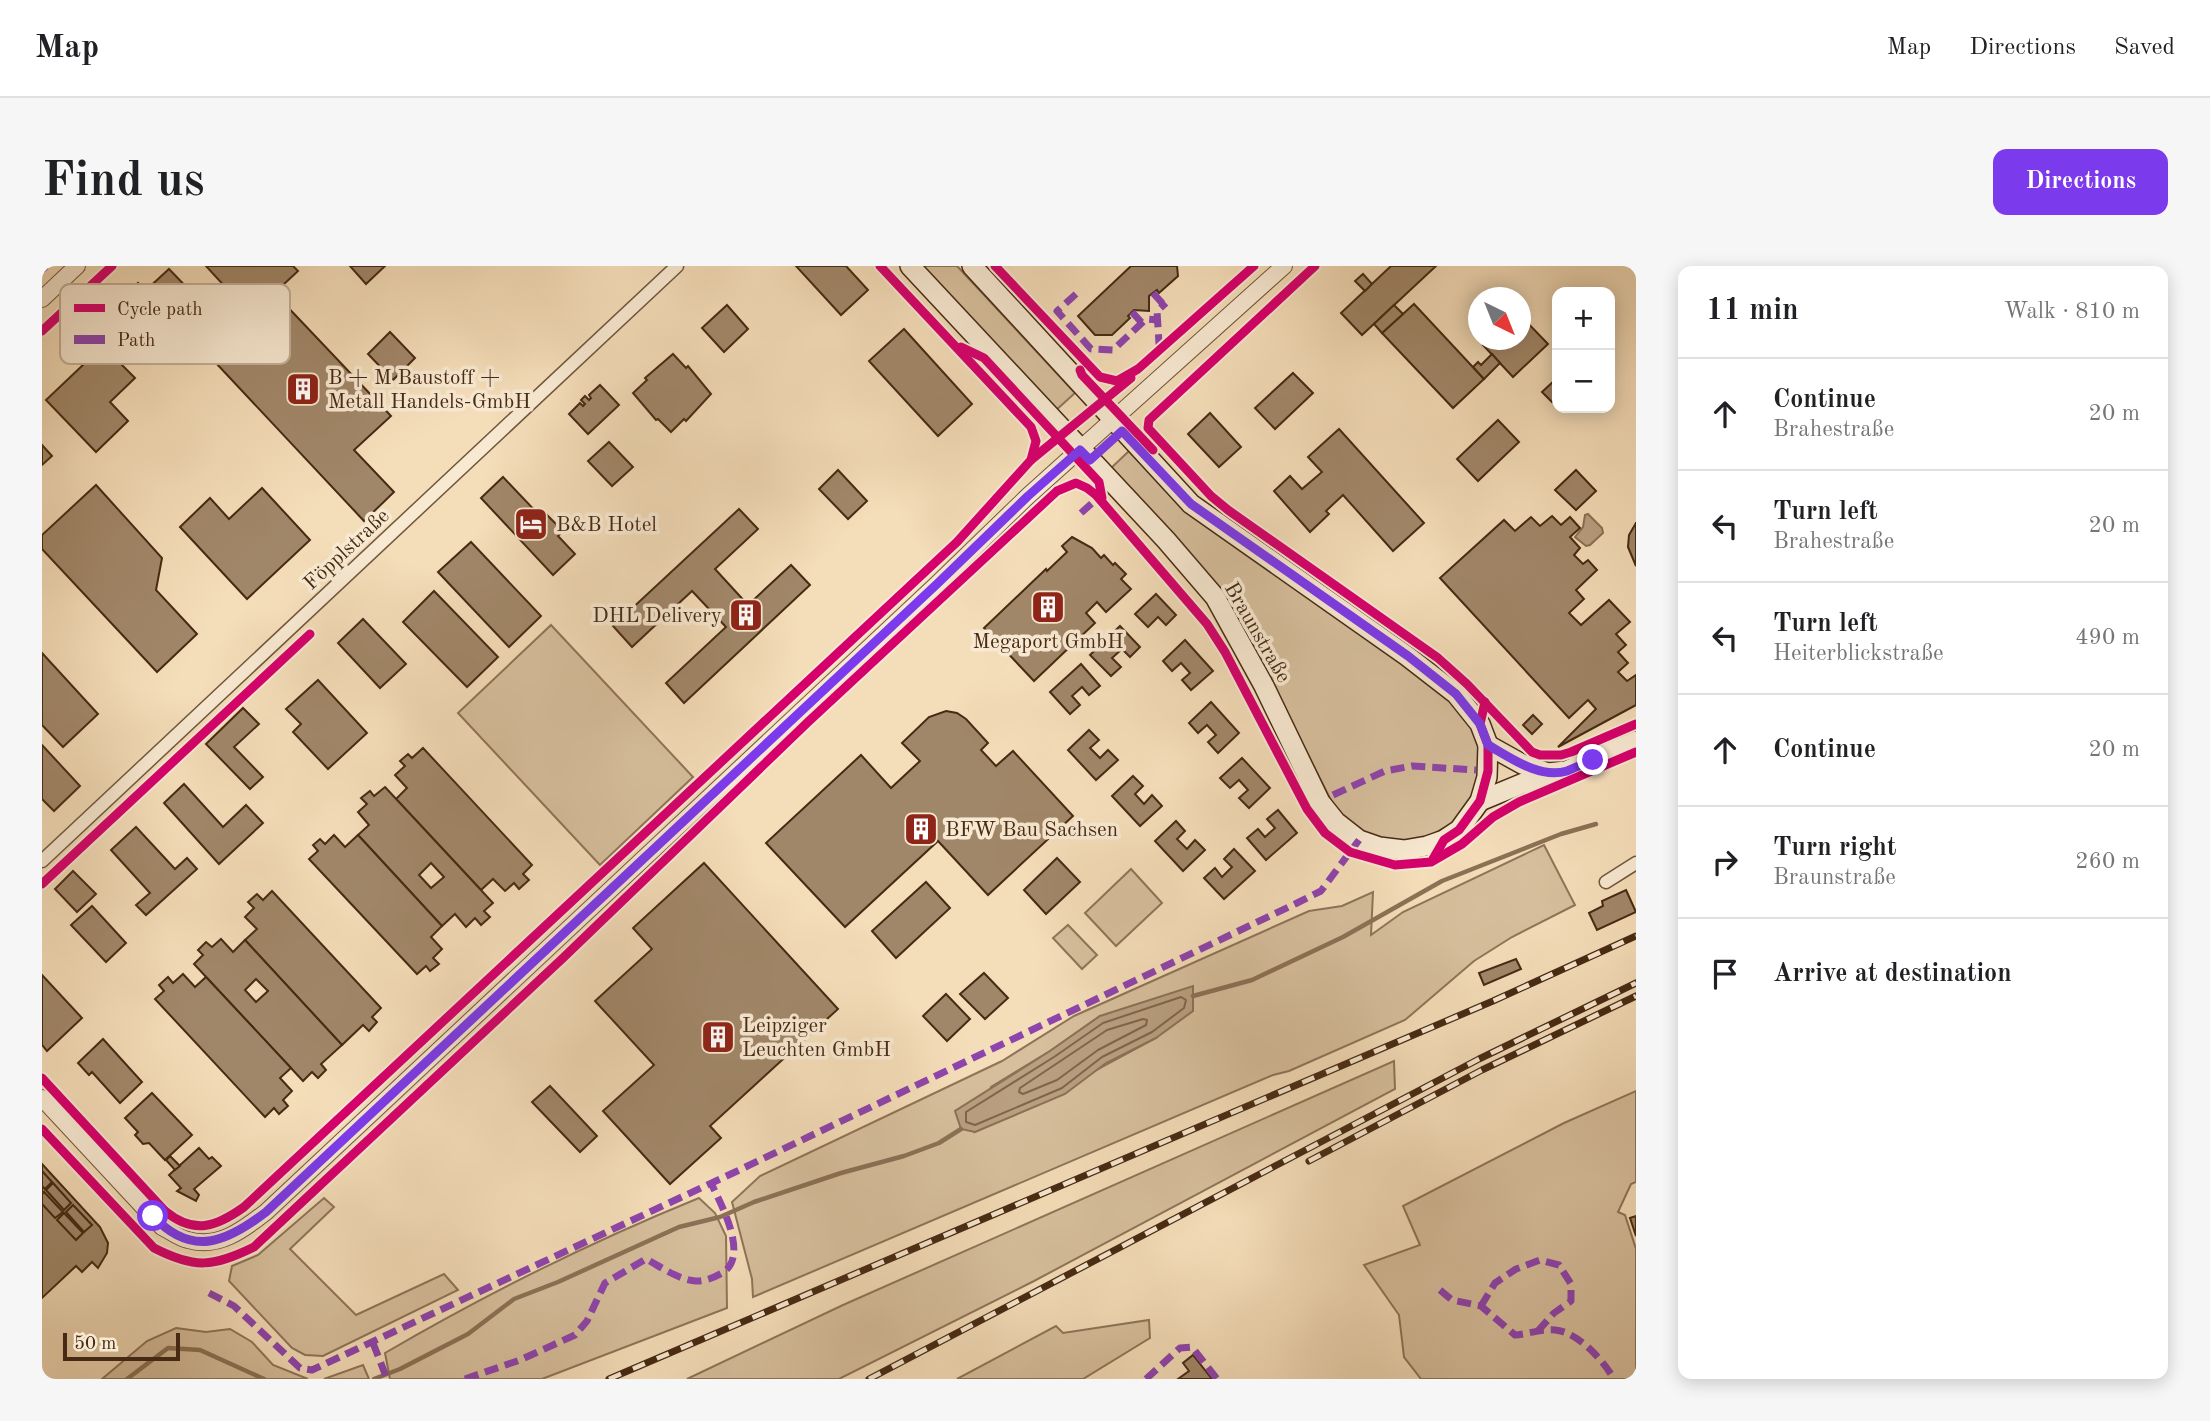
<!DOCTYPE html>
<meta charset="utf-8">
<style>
:root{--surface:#fff;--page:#f6f6f6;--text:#202124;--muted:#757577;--line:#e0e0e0;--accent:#7c3aed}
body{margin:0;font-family:"Old Standard TT",serif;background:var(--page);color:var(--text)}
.controls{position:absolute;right:21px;top:21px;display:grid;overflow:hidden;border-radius:14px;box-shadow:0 4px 18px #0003}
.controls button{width:63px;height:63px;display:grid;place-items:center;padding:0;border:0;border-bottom:2px solid var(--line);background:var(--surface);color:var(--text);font:35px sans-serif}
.compass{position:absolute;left:1426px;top:21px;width:63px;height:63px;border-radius:50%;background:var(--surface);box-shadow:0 4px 18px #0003;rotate:137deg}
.scale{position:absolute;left:21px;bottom:18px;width:117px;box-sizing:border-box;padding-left:7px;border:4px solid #472a13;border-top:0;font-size:19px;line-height:24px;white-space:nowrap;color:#472a13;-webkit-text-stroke:5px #f8e9d2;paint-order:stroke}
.stop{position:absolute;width:21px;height:21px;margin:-16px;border:5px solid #7c3aed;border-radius:50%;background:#fff}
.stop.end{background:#7c3aed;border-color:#fff;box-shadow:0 2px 7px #0008}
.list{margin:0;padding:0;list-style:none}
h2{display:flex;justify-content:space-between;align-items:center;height:91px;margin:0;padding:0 28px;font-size:30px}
h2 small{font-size:23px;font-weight:400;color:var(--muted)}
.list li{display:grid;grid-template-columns:46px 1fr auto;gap:21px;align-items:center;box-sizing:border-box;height:112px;padding:0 28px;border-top:2px solid var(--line)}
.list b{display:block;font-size:26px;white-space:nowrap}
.list p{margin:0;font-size:23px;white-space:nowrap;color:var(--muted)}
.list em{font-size:23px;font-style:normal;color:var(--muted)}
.icon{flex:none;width:38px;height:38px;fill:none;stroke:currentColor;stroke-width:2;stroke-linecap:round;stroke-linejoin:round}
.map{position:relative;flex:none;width:1594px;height:1113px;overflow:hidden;border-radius:14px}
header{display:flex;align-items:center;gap:42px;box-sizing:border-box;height:98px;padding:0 35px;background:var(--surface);border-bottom:2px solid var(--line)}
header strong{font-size:33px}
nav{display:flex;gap:38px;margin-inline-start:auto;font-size:24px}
.intro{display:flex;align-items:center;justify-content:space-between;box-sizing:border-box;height:168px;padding:0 42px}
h1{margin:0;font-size:49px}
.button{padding:18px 32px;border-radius:14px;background:var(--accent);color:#fff;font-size:24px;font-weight:700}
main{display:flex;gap:42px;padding:0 42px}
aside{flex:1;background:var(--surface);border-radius:14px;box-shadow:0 4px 18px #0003}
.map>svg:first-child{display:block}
.green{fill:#d7bf9d;stroke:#8f7458;stroke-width:2;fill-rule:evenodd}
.water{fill:#b9a081;stroke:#8b7155;stroke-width:2}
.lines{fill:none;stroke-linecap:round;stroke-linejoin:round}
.shore{stroke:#80654a;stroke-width:2}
.stream{stroke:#8b7155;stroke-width:4.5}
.building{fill:#a18769;stroke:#472a13;stroke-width:2;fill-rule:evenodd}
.minor-casing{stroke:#72573c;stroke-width:15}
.tertiary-casing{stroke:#72573c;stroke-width:18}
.secondary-casing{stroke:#472a13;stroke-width:22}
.minor{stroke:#f8e9d2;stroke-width:12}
.tertiary{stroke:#f8e9d2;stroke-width:16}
.secondary{stroke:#f8e9d2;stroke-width:19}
.rail-casing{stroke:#472a13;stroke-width:7}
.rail{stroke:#f8e9d2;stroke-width:4.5;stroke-dasharray:13;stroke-linecap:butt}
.quiet{stroke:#8e44ad;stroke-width:7;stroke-dasharray:14 7;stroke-linecap:butt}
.cycleway-casing{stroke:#f8e9d2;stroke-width:13}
.cycleway{stroke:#d6006c;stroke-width:9}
.route{stroke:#7c3aed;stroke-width:9}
.labels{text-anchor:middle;stroke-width:7;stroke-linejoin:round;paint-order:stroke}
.poi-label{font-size:21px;fill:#472a13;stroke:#f8e9d2;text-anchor:start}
.street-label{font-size:21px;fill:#472a13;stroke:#f8e9d2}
.key{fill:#f8e9d2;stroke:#c3b099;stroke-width:2}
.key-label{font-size:19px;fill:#472a13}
</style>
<header>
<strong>Map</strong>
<nav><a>Map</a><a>Directions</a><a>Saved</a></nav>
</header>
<div class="intro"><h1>Find us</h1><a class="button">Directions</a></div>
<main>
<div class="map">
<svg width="1594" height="1113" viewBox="0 0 1594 1113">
<rect width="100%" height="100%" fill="#f4ddb9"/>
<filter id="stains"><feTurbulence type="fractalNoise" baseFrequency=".00286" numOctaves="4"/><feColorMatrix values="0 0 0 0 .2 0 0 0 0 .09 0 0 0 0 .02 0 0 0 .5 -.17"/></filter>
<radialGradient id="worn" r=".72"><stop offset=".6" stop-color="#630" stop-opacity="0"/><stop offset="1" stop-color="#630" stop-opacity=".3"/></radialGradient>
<g class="green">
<polygon points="878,0 915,0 1033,127 1013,145"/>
<polygon points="1087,185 1127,227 1410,434 1431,461 1437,478 1439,497 1433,528 1413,556 1382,573 1345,575 1316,565 1293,542 1219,397 1068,203"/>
<polygon points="509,359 651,511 558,599 416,447"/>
<path d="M1502 579 1533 639 1470 671 1432 695 1363 754 1247 805 1231 809 711 1031 710 1013 690 936 718 910 960 795 1032 750 1267 645 1300 640 1331 626 1329 669 1361 646ZM1058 750 1114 772 973 848 933 866 949 821 1008 785Z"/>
<polygon points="1089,603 1120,637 1074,680 1043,647"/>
<polygon points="1026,659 1055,689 1040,703 1011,672"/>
<polygon points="1352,795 1353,823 992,1015 797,1113 645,1113 801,1039"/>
<polygon points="1594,825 1594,916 1589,918 1576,946 1583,949 1594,983 1594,1113 1379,1113 1362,1091 1357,1049 1322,999 1378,979 1361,940 1522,857"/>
<polygon points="282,932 292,941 248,983 314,1049 402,1008 416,1024 281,1090 263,1089 250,1082 187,1015 190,1000 216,989"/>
<path d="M657 932 673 947 684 970 685 1042 500 1113H348L343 1087C444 1028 549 976 657 932Z"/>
<polygon points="1107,1054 1108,1072 1041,1113 915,1113 1014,1060 1021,1067"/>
<polygon points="134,1062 164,1066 188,1063 210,1076 231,1099 266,1113 60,1113 105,1075"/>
<polygon points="321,1099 327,1113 282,1113"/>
</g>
<g class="water">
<polygon points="1546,248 1560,262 1561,267 1548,279 1544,280 1533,271 1541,261 1543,249"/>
<polygon points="1151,720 1151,745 1114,772 1064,797 1023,828 933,866 919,863 913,845 1008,785 1058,750"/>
</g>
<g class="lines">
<g class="shore">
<polygon points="1139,731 1144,734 1142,742 1110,766 1060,791 1020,822 933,859 924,856 924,846 1012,791 1061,757"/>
<polygon points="1101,753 1105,754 1104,759 1056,784 1015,814 981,828 977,826 978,822 1065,764"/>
</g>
<g class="stream">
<polyline points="1151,730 1210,714 1301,671 1400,615 1519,568 1554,558"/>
<polyline points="85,1113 126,1082 158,1084 222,1113"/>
<polyline points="332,1113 358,1103 426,1068 472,1033 516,1016 637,961 678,951 712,936 799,907 862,890 897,877 919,863"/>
</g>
</g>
<g class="building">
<polygon points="164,0 251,0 256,5 209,49"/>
<polygon points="308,0 343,0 324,18"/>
<polygon points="754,0 804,0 826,24 799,49"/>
<polygon points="1089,0 1135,0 1136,10 1117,27 1115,24 1107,30 1107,45 1092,44 1086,50 1088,52 1070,69 1053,69 1036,50"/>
<polygon points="1349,0 1394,0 1320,69 1299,47"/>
<polygon points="127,3 155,32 130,55 121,46 95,71 68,42 96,17 103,25"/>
<polygon points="1321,8 1330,18 1323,25 1313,15"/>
<polygon points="239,34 349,150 312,184 352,226 322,255 173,96"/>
<polygon points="1372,38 1442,113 1411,142 1340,67"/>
<polygon points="685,39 706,63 682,86 660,62"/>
<polygon points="1352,39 1361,48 1340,67 1332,58"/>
<polygon points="1478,49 1506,78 1471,111 1441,79 1447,74 1478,74"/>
<polygon points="862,63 930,138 896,170 827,95"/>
<polygon points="348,66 373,92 351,114 326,88"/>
<polygon points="61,80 93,112 68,136 86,155 54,186 4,134"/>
<polygon points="631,88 644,102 646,100 669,128 644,155 642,153 629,166 616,153 614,154 591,127 605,114 603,112"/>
<polygon points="1450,88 1458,97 1442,113 1431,101 1436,96 1439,99"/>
<polygon points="1251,107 1271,127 1233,163 1213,142"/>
<polygon points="1515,112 1515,131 1510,136 1500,126"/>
<polygon points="558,119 577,139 546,168 527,148 538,137 541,140 543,138 539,134 543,130 547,134 549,132 547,129"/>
<polygon points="1168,147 1199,181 1177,201 1146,168"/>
<polygon points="1456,154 1477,176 1436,215 1415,193"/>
<polygon points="1297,163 1382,257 1351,285 1301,229 1284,245 1287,248 1268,266 1232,225 1248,210 1260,223 1280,206 1266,191"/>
<polygon points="567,176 591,201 570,220 546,195"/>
<polygon points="0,179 10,190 0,199"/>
<polygon points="796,204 825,235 806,253 777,223"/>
<polygon points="1534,204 1554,225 1534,244 1513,224"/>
<polygon points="461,211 499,251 503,247 521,265 516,270 533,288 511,309 439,232"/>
<polygon points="54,219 120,292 114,324 155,368 115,406 0,283 0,269"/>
<polygon points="220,222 268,274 205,333 138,261 168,232 187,253"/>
<polygon points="697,243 716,263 673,303 706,339 749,299 768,319 642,437 624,417 684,361 650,325 590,381 571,360"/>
<polygon points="1510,250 1519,259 1528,251 1538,262 1528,271 1538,282 1532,289 1541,298 1546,294 1555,304 1534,324 1542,333 1527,347 1539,359 1567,334 1588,356 1574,368 1584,379 1576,386 1586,397 1576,406 1585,415 1594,409 1594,439 1516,481 1554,443 1546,434 1527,452 1398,312 1462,254 1473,265 1489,251 1498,260"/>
<polygon points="1594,257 1594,256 1594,300 1586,281 1587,269"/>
<polygon points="1030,271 1050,282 1059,292 1062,289 1071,299 1073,297 1084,308 1079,313 1089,323 1064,346 1055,336 1044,347 1053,357 992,415 942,362 1004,303 1005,305 1025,286 1020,280"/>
<polygon points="429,276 499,350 467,381 396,306"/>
<polygon points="392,325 456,391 425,421 361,356"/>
<polygon points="1114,328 1134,349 1124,359 1116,351 1106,361 1093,348"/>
<polygon points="321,353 364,398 338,422 296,377"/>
<polygon points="1078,360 1098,381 1088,391 1080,383 1070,392 1079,401 1069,410 1048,389"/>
<polygon points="1143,374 1171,405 1149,424 1140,414 1148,407 1139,397 1130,405 1121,395"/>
<polygon points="0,387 56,448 21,481 0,459"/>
<polygon points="1039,398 1058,420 1047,429 1040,421 1030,430 1038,439 1028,448 1008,426"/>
<polygon points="276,414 325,467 286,503 251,466 259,458 244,443"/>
<polygon points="1169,436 1197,467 1176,487 1166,476 1174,469 1165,459 1156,467 1147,457"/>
<polygon points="201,442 217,458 192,481 221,511 208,523 164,478"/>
<polygon points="904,445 915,447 924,453 946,477 939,484 954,500 971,485 1031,550 946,629 896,575 803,661 724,577 819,489 849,522 878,495 860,477 887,451"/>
<polygon points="1491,449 1500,458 1490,468 1481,459"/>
<polygon points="1047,464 1057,474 1048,482 1058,492 1066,484 1076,494 1054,514 1026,484"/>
<polygon points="0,479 38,520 12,545 0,533"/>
<polygon points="381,482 490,599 481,608 487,614 477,623 472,617 463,625 451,613 439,624 354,533 365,522 353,509 363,500 358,495 366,488 370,492"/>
<polygon points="1200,492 1228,522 1207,542 1197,532 1206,524 1197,514 1188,522 1178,512"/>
<polygon points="1091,510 1101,520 1093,528 1102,538 1110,529 1120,540 1098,560 1070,530"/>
<polygon points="142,518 181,561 204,539 221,557 177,598 122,537"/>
<path d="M343 521 451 637 442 645 448 651 439 659 433 652 424 661 413 648 400 660 316 569 327 559 316 546 325 538 319 532 328 525 332 530ZM389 597 402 611 389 622 377 609Z"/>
<polygon points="1236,544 1255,567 1224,594 1205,572 1216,563 1223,571 1233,562 1225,553"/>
<polygon points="1134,555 1143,565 1135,573 1145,583 1153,574 1163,584 1141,605 1113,575"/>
<polygon points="94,561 133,603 145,592 155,603 104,649 94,639 108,627 69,584"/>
<polygon points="292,569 303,581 316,569 400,660 389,671 400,683 391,692 397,698 388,705 384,700 375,708 267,593 276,585 271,579 278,573 283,578"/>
<polygon points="1192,583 1213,605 1182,633 1162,612 1173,602 1180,611 1190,601 1182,593"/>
<polygon points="1015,592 1038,616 1004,648 982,624"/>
<polygon points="662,597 796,743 668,860 679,872 628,918 561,845 612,799 553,735 610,683 591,662"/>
<polygon points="31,605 54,628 35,646 13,623"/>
<polygon points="884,616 908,642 854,692 830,665"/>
<polygon points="1584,624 1594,646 1555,664 1547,647 1561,640 1560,635"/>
<polygon points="230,625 339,742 330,751 335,756 327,765 321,759 300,779 203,674 215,663 203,651 212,642 206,636 215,628 221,634"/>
<polygon points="50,640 84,677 64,696 29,659"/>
<path d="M179 673 191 686 203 674 300 779 279 798 284 804 276 812 270 806 261 815 152 698 161 689 156 684 164 676 170 681ZM214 713 226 725 214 736 203 724Z"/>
<polygon points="1474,693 1479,703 1442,719 1437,707"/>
<polygon points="942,707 966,732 943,753 918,728"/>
<polygon points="141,708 153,721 164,711 249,802 238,812 250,825 241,834 246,840 237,848 232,842 223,851 113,733 122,725 117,719 126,711 131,717"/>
<polygon points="0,709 40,752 5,785 0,779"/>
<polygon points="904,728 928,753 905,775 881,750"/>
<polygon points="61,773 100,816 78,837 50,806 47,809 36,797"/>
<polygon points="508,820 555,870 538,886 490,836"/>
<polygon points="110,827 150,869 123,894 107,877 101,878 93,869 96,866 83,852"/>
<polygon points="157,882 167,893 170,891 179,900 152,923 157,929 154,935 135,925 139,922 127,909"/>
<polygon points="128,890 138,900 133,904 124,894"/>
<polygon points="0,898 58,961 66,977 65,987 56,1002 50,996 40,1006 34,1000 0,1032"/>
<polygon points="0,905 10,916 3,923 0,920"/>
<polygon points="11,917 29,937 22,944 4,924"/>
<polygon points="2,926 21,946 13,952 0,938 0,928"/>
<polygon points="31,939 50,959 42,966 24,946"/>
<polygon points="22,947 41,967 34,974 15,954"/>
<polygon points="1594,950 1594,970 1588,952"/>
<polygon points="1151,1089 1170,1113 1136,1113 1147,1105 1141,1097"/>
</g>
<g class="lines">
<g class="minor-casing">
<g id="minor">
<polyline points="0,595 635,0"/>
<polyline points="1564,616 1594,597"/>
</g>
</g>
<g class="tertiary-casing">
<g id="tertiary">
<polyline points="0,33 35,0"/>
<path d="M0 832 120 961C128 965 137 972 146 974 176 983 201 964 224 946L895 318 986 230 1242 0"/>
</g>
</g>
<g class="secondary-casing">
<g id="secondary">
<polyline points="868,0 1124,274 1173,331 1222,420 1278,536 1294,556 1317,574 1337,581 1362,584 1385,580 1402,574 1417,564 1438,535 1445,511 1446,479 1438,458 1414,428 1365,390 1149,238 930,0"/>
<polyline points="1446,479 1480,498 1506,507"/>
<polyline points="1438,535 1506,507 1524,505 1594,475"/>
</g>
</g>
<use href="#minor" class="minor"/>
<use href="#tertiary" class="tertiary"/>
<use href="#secondary" class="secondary"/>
<g class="rail-casing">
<g id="rail">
<polyline points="1267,895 1440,804 1594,730"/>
<polyline points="567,1113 1451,735 1594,670"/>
<polyline points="827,1113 1437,793 1594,717"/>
</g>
</g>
<use href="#rail" class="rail"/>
<g class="quiet">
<polyline points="0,4 4,0"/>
<polyline points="1111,27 1122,39"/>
<polyline points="1034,28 1015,45 1049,83 1071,84 1104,53 1116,54"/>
<polyline points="1090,46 1100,57"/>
<polyline points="1120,81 1117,78 1115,45 1124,37"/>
<polyline points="1039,247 1056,232"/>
<polyline points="1291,529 1343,505 1370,500 1434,504"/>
<path d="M1398 1024 1410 1034 1439 1040 1473 1069C1485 1068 1500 1063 1513 1064 1536 1066 1561 1094 1572 1113"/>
<polyline points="167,1027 192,1040 258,1102 270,1104 691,907 1255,637 1279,625 1317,574"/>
<polyline points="1439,1040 1453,1017 1474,1003 1498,994 1517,999 1529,1018 1529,1035 1512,1047 1495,1066"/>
<polyline points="331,1077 345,1113"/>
<path d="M423 1113 478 1094 533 1069 545 1055 563 1017 604 993C619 1001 637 1014 654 1015 664 1015 671 1012 680 1007 708 991 679 938 669 917"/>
<polyline points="1104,1113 1138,1082 1150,1081 1175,1113"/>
</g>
<g class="cycleway-casing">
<g id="cycleway">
<polyline points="953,0 1058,111 1075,115 1096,103 1212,0"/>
<polyline points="1273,0 1107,154 1106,162 1169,230 1186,244 1396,392 1425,418 1490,486 1498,489 1519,489 1529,486 1594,458"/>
<polyline points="0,65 70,0"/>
<polyline points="919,81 942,92 1006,161 1057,216 1060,232"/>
<polyline points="1038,104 1040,109 1111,184"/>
<polyline points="989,194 1089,112"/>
<polyline points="1391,593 1402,574 1417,564 1438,535 1446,505 1446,479 1438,458 1443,436"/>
<polyline points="0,618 268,368"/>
<path d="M0 812 123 945C152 969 174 961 202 941L915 276 989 194 994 175 989 161 838 0"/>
<path d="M0 863 112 982C153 1003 171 1001 212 981L521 692 766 456 1015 225 1034 217 1045 222 1054 229 1165 358 1183 386 1265 543 1283 567 1308 586 1353 599 1389 596 1420 578 1451 551 1477 536 1594 486"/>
</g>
</g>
<use href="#cycleway" class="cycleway"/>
</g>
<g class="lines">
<path class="route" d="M111 950C150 992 185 976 224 946L895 318 986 230 1038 184 1048 194 1080 165 1149 238 1366 390 1414 428 1438 458 1446 479C1469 492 1497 513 1525 505 1533 502 1542 497 1551 494"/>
</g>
<defs>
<g id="building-square" transform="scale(1.75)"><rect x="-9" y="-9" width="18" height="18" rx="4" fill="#8f2418" stroke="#f8e9d2"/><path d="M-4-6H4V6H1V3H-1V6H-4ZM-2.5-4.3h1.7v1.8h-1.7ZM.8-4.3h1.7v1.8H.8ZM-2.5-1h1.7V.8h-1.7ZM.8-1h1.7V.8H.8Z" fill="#fff"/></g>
<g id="hotel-square" transform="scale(1.75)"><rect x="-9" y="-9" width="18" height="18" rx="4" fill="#8f2418" stroke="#f8e9d2"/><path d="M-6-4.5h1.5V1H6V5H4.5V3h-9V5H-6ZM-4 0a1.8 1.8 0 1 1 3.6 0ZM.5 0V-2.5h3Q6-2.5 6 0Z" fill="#fff"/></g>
</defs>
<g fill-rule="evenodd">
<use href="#building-square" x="261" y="123"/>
<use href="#hotel-square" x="489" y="258"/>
<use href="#building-square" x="1006" y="341"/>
<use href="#building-square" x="704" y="349"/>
<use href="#building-square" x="879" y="563"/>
<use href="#building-square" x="676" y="771"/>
</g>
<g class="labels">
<g class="poi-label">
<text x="286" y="118">B + M Baustoff +<tspan x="286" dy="24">Metall Handels-GmbH</tspan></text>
<text x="514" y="265">B&amp;B Hotel</text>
<text x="680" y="356" text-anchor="end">DHL Delivery</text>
<text x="1006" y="382" text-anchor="middle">Megaport GmbH</text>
<text x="903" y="570">BFW Bau Sachsen</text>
<text x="700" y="766">Leipziger<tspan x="700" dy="24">Leuchten GmbH</tspan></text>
</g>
<g class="street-label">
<text transform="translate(304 283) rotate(-43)" y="7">Föpplstraße</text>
<text transform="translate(1216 366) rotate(60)" y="7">Braunstraße</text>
</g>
</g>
<rect x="18" y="18" width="230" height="80" rx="10" class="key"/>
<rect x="32" y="38" width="31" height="8" fill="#d6006c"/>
<rect x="32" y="69" width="31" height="9" fill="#8e44ad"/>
<g class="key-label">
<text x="75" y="49">Cycle path</text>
<text x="75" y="80">Path</text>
</g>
<rect width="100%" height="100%" filter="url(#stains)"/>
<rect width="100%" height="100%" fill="url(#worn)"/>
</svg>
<div class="controls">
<button>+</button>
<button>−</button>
</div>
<svg class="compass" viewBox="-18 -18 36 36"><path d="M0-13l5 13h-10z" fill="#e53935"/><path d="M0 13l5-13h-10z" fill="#757577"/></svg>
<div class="scale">50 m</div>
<div class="stop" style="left:111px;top:950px"></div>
<div class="stop end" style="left:1551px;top:494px"></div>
</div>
<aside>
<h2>11 min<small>Walk · 810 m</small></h2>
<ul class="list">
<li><svg class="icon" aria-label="ahead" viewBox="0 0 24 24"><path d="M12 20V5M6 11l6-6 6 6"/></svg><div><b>Continue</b><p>Brahestraße</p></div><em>20 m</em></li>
<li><svg class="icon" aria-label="left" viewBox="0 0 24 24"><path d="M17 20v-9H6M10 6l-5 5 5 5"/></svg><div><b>Turn left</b><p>Brahestraße</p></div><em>20 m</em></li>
<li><svg class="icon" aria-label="left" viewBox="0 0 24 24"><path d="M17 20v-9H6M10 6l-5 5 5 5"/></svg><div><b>Turn left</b><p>Heiterblickstraße</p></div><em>490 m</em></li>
<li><svg class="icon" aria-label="ahead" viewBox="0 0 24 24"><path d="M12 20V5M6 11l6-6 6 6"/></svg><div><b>Continue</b></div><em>20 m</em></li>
<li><svg class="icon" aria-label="right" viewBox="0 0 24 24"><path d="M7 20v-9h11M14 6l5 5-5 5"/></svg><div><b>Turn right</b><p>Braunstraße</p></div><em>260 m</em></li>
<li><svg class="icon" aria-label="arrive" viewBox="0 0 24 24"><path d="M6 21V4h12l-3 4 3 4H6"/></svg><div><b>Arrive at destination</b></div></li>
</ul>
</aside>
</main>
